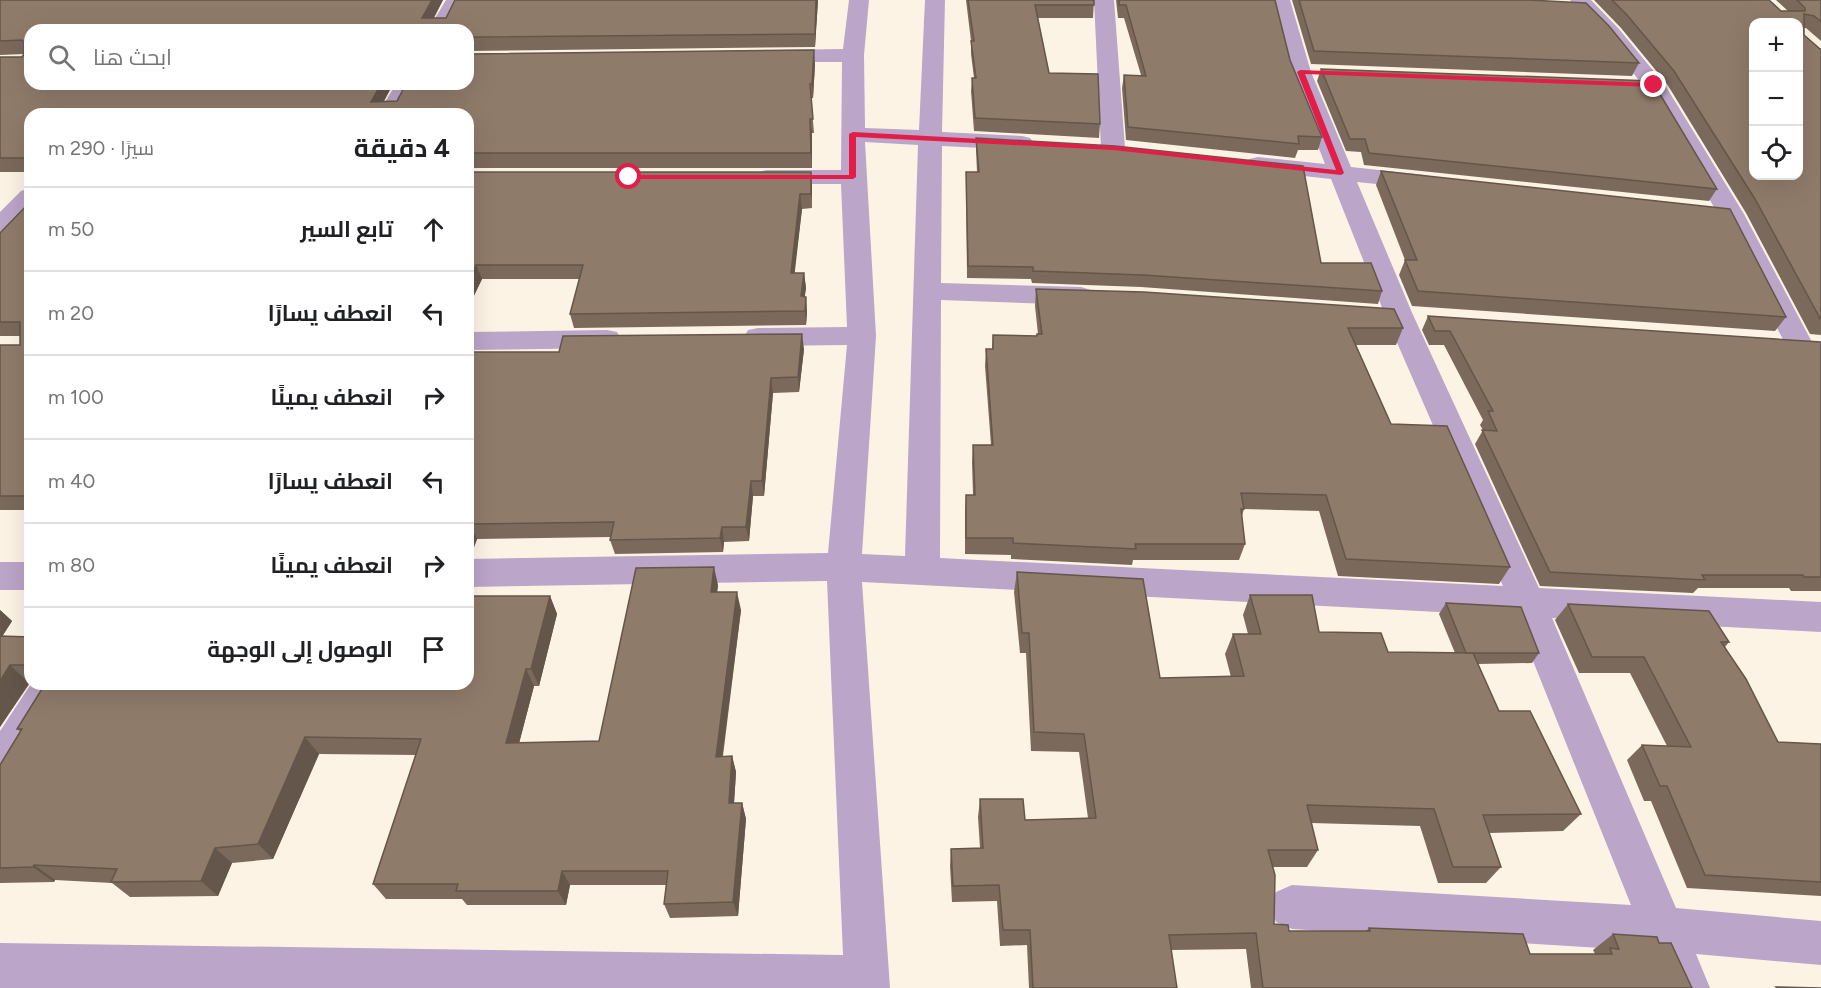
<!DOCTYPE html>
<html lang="ar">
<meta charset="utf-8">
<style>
:root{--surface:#fff;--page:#f2f2f2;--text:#202124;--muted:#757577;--line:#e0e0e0}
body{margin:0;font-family:Figtree,Cairo,sans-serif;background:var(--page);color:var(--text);direction:rtl}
.controls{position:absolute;right:18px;top:18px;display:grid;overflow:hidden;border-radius:12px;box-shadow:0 6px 24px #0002}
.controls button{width:54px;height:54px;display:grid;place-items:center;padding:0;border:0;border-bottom:2px solid var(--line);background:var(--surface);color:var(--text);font:30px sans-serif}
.stop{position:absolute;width:18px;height:18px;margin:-14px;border:4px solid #e11d48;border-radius:50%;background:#fff}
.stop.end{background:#e11d48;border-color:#fff;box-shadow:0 2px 6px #0008}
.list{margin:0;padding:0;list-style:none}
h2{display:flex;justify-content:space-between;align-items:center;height:78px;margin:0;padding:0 24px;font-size:26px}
h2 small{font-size:20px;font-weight:400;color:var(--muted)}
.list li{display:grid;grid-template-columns:39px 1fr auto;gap:18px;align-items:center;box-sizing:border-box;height:84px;padding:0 24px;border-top:2px solid var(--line)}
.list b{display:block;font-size:22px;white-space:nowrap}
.list em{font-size:20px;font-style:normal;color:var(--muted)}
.icon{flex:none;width:33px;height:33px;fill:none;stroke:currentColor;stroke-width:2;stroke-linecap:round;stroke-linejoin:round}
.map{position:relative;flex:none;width:1821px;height:988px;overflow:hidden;direction:ltr}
.search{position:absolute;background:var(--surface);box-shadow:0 6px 24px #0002;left:24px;top:24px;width:450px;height:66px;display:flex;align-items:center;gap:15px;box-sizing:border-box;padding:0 21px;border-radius:18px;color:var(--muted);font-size:22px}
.panel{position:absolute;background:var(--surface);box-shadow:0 6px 24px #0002;left:24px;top:108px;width:450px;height:582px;border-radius:18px;direction:rtl}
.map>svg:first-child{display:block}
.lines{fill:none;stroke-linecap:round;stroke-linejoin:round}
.street{fill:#bba5c9;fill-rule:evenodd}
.wall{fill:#7b6a5b}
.shaded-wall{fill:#64564a}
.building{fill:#8f7b6a;stroke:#64564a;stroke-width:1.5;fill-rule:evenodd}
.route{fill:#e11d48}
</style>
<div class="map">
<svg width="1821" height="988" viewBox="0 0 1821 988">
<rect width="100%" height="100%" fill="#fdf3e5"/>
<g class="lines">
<g class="street">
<polygon points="446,0 466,0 448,30 428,30"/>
<path d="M849 0H869L864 55 865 128 919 130 925 0H945L942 132 1022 136 1030 138 1034 143 1030 148 1022 150 942 146 941 283 1081 287 1091 290 1095 296 1091 302 1081 305 941 300 940 558 1503 586 1385 315 1331 179 1258 171 1249 169 1246 164 1249 159 1258 157 1325 164 1289 72 1270 0H1290L1311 72 1351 167 1425 175 1434 177 1437 182 1434 187 1425 189 1357 182 1413 315 1539 588 1821 602V632L1552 618 1676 908 1821 921V965L1696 954 1710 988H1664L1649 951 1292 929 1276 922 1270 907 1276 892 1292 885 1631 905 1515 616 862 582 890 988H0V943L843 955 827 581 468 587V559L828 553 847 345 758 346 748 344 744 337 748 330 758 328 847 327 841 184H767L758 182 755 177 758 172 767 170H841L842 62H770L762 61 759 56 762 51 770 50 843 49ZM865 142 918 145 905 556 862 554 876 336Z"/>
<polygon points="1094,0 1114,0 1125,148 1121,153 1113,155 1105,153 1101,148"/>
<polygon points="1570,0 1591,0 1619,29 1665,85 1744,214 1813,344 1809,351 1799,353 1789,351 1718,214 1644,87 1605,37"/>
<polygon points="396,84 418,84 400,114 378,114"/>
<polygon points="30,188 30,210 9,231 0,234 0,212 21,191"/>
<polygon points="607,330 617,332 621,339 617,346 607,348 468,350 468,332"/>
<rect x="0" y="562" width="30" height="28"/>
<polygon points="31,684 71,684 14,778 0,783 0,731"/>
</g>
</g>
<g class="wall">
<polygon points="0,0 443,0 434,18 446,18 455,0 818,0 815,47 468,51 468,30 30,84 393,84 384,101 397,101 815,64 813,98 811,98 814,133 812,133 812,168 468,168 468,114 30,114 30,172 0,172 0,57 22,57 24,54 0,55"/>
<polygon points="966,0 1094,0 1093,18 1038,18 1049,73 1100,124 1099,138 974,131 971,91 972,78 974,78 971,54 971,41"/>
<polygon points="1116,0 1275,0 1290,60 1322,137 1318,150 1298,150 1295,158 1126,140 1122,88 1124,75 1141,75 1124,18 1118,18"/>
<polygon points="1292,0 1529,0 1639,63 1632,76 1311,64"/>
<polygon points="1594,0 1769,0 1781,11 1788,11 1776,0 1821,0 1821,41 1806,28 1804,28 1804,35 1820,49 1821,49 1821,335 1810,334 1746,213 1667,84 1621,28"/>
<polygon points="1321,69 1717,189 1709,201 1364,165 1361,152 1346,151 1317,81"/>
<polygon points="976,138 1321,263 1382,291 1378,304 1141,287 1032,283 1031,279 967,278 966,172 977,172 976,150"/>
<polygon points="1381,171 1786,317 1775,331 1412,306 1399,275 1405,260 1376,185"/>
<polygon points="468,172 811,172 812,208 802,209 794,273 804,273 806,288 804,297 806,297 807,312 806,325 574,328 570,314 579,279 482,279 468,308"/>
<polygon points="30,202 30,510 0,510 0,345 20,345 20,336 0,336 0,233"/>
<polygon points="1036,289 1403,328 1396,345 1356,345 1391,424 1510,567 1499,584 1338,576 1319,511 1244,509 1242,516 1245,544 1239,560 1133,560 1132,565 1011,559 1011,555 965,554 965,512 966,495 973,495 972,462 973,445 991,445 985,366 986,349 992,349 993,335 1036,336 1038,334 1035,306"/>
<polygon points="1428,316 1821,342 1821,591 1791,591 1789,588 1698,588 1693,593 1540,586 1475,444 1483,430 1480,425 1483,420 1444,345 1429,345 1422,330"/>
<polygon points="804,349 799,392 773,393 764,496 753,496 749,541 724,542 723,552 615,554 610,540 611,537 477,539 471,555 468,555 468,352 559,352"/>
<polygon points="1017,572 1160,678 1231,677 1225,654 1233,634 1248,634 1243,615 1250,595 1319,632 1388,652 1455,653 1439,614 1446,603 1539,653 1532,663 1478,664 1499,711 1581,814 1563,831 1489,833 1501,867 1486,883 1438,883 1420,826 1311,823 1318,850 1307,867 1273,867 1274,924 1289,931 1366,931 1369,928 1530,954 1595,954 1593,950 1613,934 1659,943 1692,988 1251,988 1246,949 1171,950 1177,988 1029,988 1027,945 1000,946 997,901 952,902 950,866 951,849 980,848 978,817 980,799 1025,820 1088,818 1079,752 1031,751 1026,653 1020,653 1014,592"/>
<polygon points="718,585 717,592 741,610 723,756 732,756 736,772 734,803 742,803 746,819 738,916 670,918 664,904 666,885 570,885 566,905 467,905 462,899 386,899 373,884 416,755 319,754 273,859 232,863 218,896 130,897 112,883 55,880 54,882 0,883 0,765 20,731 17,729 468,684 550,596 557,614 539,686 534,686 519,743 599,741"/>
<polygon points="1568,604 1729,642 1725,647 1778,742 1821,744 1821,896 1687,888 1651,801 1644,801 1627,760 1642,745 1667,746 1630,673 1579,673 1555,620"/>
<polygon points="0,610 12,621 2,636 30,637 30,683 0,727"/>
</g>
<g class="shaded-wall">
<polygon points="432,0 443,0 427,30 422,18"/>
<polygon points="816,0 818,0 815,47 815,34"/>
<polygon points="814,50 815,64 813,98 812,84"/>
<polygon points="381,84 393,84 377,114 371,102"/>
<polygon points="810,119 812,133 812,168 811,153"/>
<polygon points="811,172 812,186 812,208 811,194"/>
<polygon points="800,194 802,209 793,288 791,273"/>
<polygon points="476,265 482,279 468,308 468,282"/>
<polygon points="804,273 806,288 803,311 801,296"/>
<polygon points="806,297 807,312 806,325 805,311"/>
<polygon points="802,334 804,349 799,392 798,377"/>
<polygon points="771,378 773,393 764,496 762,481"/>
<polygon points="751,481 753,496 749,541 746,527"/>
<polygon points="470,524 477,539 471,555 468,550 468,530"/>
<polygon points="722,527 724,542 723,552 720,538"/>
<polygon points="714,567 718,585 715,610 711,592"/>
<polygon points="737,592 741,610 720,773 716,757"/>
<polygon points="550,596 557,614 539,686 531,669"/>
<polygon points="0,610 12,621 0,640"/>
<polygon points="10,665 29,683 0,727 0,681"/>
<polygon points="526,669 534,686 515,759 506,743"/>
<polygon points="305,737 319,754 273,859 258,844"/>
<polygon points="732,756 736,772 733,819 729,803"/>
<polygon points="742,803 746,819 738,916 733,902"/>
<polygon points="215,848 232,863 218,896 201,881"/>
<polygon points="34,865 55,880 54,882 33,867"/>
<polygon points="562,871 570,885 566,905 558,891"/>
</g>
<g class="building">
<polygon points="0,0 432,0 422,18 446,18 455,0 816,0 815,34 468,37 468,30 30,30 30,84 381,84 371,102 397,101 406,84 468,84 468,54 814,50 812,84 810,84 813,119 810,119 811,153 468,153 468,114 30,114 30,158 0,158 0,57 22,57 24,54 24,42 22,40 0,41"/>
<polygon points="968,0 1094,0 1094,5 1035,5 1049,73 1098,74 1100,124 975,118 972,78 976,78 971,41 974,41"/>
<polygon points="1119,0 1275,0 1290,60 1322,137 1298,136 1299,144 1128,127 1124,75 1146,76 1126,5 1119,5"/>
<polygon points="1299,0 1529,0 1586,3 1609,26 1639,63 1314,51"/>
<path d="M1612 0H1769L1781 11H1805V8L1797 0H1821V22L1814 16 1804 14V35L1820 49H1821V320L1755 199 1674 71 1627 15ZM1754 22H1798V176H1754Z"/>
<polygon points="1321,69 1652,81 1717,189 1369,153 1365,139 1350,139"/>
<polygon points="976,138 1115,146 1303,166 1321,263 1371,263 1382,291 1143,275 1033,271 1033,267 968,266 966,172 979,172"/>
<polygon points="1381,171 1730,209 1786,317 1418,291 1405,260 1417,260"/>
<polygon points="468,172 811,172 811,194 800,194 791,273 804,273 801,296 806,297 805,311 570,314 583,265 476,265 468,282"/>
<polygon points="30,202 30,496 0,496 0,345 20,345 20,322 0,322 0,233"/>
<polygon points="1036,289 1144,292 1394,309 1403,328 1348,328 1391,424 1447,426 1510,567 1346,559 1326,495 1241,493 1244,509 1241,509 1245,544 1135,544 1136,549 1013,543 1013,538 966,538 966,495 975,495 973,445 993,445 986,349 993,349 993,335 1037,336 1037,334 1042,334"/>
<polygon points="1428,316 1821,342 1821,577 1804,577 1803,575 1702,575 1705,580 1550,572 1482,430 1497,431 1488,411 1493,411 1450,331 1435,331"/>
<polygon points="802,334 798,377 771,378 762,481 751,481 746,527 722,527 720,538 610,540 614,522 470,524 468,530 468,352 559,352 563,336"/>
<polygon points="714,567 711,592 737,592 716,757 732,756 729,803 742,803 733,902 664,904 668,871 562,871 558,891 456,891 458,884 373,884 421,739 305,737 258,844 215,848 201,881 111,882 117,869 34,865 33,867 0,868 0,765 22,729 17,729 45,684 468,684 468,596 550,596 531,669 526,669 506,743 599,741 636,568"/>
<polygon points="1017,572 1143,579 1160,678 1244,676 1233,634 1261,634 1250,595 1312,595 1319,632 1381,633 1388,652 1473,653 1499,711 1530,711 1581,814 1483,815 1501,867 1453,867 1434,809 1307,805 1318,850 1268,850 1275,875 1274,924 1288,925 1289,931 1370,931 1369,928 1523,934 1530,954 1612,954 1610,948 1619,949 1613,934 1657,937 1659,943 1671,943 1692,988 1263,988 1256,933 1169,935 1177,988 1033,988 1030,930 1003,930 999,885 953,886 951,849 983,848 980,799 1023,799 1025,820 1096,818 1084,734 1034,732 1029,633 1022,633"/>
<polygon points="1446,603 1521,607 1539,653 1466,653"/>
<polygon points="1568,604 1709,611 1729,642 1721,642 1746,679 1778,742 1821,744 1821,882 1705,875 1667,786 1660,786 1642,745 1691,747 1644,657 1592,657"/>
<polygon points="0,636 30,637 30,665 10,665 0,681"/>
<polygon points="1776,987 1821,988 1777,988"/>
</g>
<polygon class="route" points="1300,70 1654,83 1658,85 1654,87 1305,74 1344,173 1341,175 1113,150 856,137 856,177 853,179 629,179 625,177 629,175 849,175 849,134 853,132 1113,146 1336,170 1297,72"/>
</svg>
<div class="controls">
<button>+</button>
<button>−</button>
<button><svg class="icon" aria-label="locate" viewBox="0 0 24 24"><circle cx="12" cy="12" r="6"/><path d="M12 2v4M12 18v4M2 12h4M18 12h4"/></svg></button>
</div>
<div class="stop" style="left:629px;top:177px"></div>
<div class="stop end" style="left:1654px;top:85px"></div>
<div class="search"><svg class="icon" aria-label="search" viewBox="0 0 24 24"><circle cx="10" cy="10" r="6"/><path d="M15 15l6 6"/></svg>ابحث هنا</div>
<section class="panel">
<h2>4 دقيقة<small>سيرًا · 290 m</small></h2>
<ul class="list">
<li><svg class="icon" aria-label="ahead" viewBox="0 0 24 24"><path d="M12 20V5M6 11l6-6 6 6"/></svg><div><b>تابع السير</b></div><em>50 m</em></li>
<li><svg class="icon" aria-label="left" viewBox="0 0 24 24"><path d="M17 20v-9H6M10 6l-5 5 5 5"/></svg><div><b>انعطف يسارًا</b></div><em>20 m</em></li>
<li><svg class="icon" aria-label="right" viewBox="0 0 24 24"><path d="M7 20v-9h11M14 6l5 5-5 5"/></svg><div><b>انعطف يمينًا</b></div><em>100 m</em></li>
<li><svg class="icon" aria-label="left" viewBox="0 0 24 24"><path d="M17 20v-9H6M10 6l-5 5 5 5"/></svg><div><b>انعطف يسارًا</b></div><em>40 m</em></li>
<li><svg class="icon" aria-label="right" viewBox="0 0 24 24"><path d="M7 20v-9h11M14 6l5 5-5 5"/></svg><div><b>انعطف يمينًا</b></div><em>80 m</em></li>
<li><svg class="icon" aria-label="arrive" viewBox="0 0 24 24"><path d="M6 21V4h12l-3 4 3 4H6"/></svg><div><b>الوصول إلى الوجهة</b></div></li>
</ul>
</section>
</div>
